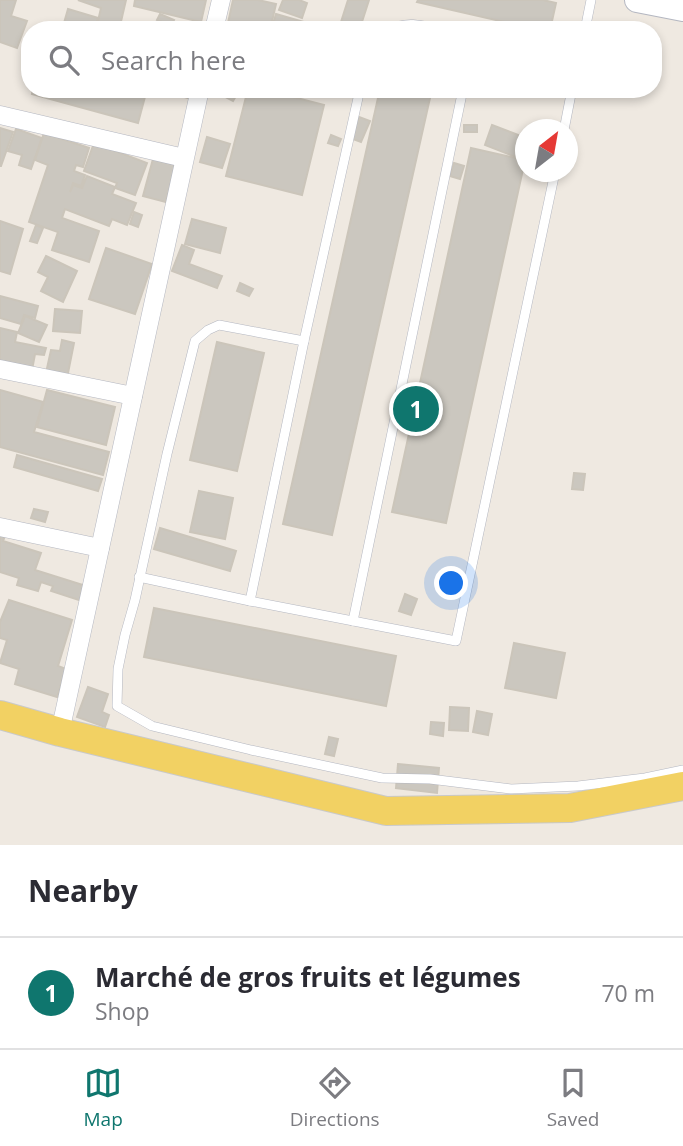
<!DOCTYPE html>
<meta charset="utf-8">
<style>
:root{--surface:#fff;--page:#f2f2f3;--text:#2b2b33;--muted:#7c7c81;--line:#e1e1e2;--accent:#0f766e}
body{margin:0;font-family:"Open Sans",sans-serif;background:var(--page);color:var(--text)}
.compass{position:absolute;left:515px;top:119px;width:63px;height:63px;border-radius:50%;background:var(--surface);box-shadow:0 4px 10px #0003;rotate:31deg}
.you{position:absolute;left:452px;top:584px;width:24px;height:24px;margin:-18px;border:5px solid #fff;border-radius:50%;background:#1a73e8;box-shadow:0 0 0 10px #1a73e833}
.badge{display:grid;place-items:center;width:46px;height:46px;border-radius:50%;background:var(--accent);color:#fff;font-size:23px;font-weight:700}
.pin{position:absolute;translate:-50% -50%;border:4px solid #fff;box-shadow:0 2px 7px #0006}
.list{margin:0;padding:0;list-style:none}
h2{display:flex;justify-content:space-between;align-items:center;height:91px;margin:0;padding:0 28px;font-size:30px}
h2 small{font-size:23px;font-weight:400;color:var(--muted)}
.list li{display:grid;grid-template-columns:46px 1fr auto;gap:21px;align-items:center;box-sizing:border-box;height:112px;padding:0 28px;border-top:2px solid var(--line)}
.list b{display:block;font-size:26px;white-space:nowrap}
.list p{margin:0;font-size:23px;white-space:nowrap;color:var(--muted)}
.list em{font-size:23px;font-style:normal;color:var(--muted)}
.icon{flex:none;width:38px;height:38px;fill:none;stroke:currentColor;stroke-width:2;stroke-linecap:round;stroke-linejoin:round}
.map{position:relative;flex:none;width:683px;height:845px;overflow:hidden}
.search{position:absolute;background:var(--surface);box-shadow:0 4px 10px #0003;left:21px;right:21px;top:21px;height:77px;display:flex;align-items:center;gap:18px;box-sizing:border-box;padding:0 24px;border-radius:28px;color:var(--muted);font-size:26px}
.sheet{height:203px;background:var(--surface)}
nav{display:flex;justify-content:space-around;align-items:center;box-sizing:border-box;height:98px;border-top:2px solid var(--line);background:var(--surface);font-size:19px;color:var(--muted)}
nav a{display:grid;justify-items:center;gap:4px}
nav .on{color:var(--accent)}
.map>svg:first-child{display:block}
.building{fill:#cbc7bf;stroke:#cbc5ba;stroke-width:2}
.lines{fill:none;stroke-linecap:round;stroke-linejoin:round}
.lane-casing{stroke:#b4b7c1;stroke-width:10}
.street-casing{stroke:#b4b7c1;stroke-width:19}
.secondary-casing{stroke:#b4b7c1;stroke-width:26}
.primary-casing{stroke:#c9c9c9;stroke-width:30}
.lane{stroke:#fff;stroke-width:9}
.street{stroke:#fff;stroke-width:18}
.secondary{stroke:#fff;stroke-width:24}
.primary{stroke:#f2d163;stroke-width:28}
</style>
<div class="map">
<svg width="683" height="845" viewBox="0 0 683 845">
<rect width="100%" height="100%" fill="#efe9e1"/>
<g class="building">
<polygon points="0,0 16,0 11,16 27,21 17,48 0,42"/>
<polygon points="78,0 126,0 119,30 96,30 101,8"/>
<polygon points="135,0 206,0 201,22 134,6"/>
<polygon points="233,0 258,0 276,4 270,30 259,30 228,23"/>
<polygon points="283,0 299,0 307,3 302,18 279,10"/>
<polygon points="348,0 369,0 360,28 341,22"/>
<polygon points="418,0 543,0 556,3 550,30 539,30 417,2"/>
<polygon points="68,9 98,18 94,30 84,30 64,23"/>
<polygon points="160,14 174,20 171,26 157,20"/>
<polygon points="276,14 314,25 312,30 271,30"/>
<polygon points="160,24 178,29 178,30 158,30"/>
<polygon points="33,89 132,89 146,93 138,123 32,94"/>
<polygon points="158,89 194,89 191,99"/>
<polygon points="236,89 239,91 233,101 212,90"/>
<polygon points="248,89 262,89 324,105 302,195 226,176"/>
<polygon points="380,89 432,89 332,535 283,524"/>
<polygon points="512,89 533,89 531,94"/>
<polygon points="359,117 370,121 361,142 350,138"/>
<rect x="464" y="125" width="13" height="7"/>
<polygon points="492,125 526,138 526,161 485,145"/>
<polygon points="0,128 13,132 1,166 0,166"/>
<polygon points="16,129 42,138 31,169 19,165 22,155 8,151"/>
<polygon points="44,133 89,148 83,167 76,165 74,171 85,175 81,186 73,183 70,192 73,185 82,188 87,176 115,187 112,194 136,203 127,225 112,219 109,226 65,209 62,218 99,231 89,262 52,250 58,232 29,222 48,165 35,160"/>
<polygon points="331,135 341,139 338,146 328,143"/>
<polygon points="207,137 230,144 222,168 200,162"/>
<polygon points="94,143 147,163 135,195 115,188 117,183 84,171"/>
<polygon points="471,148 525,160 446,523 392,512"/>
<polygon points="153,159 176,165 166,202 143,196"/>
<polygon points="454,163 464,166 460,179 450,176"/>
<polygon points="134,212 142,215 138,227 130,224"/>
<polygon points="192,219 226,228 220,253 185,244"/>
<polygon points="0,221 23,229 10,274 0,271"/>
<polygon points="36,225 43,228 37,243 30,241"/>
<polygon points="182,245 194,250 189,264 222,276 217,288 172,271"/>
<polygon points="106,248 152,264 135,314 89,299"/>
<polygon points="46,256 77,271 63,302 41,291 48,277 38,272"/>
<polygon points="240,283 253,289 249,296 237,291"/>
<polygon points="0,296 38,306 35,318 24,315 21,324 0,318"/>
<polygon points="55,309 82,311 80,333 53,331"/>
<polygon points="25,316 47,325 39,342 18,333"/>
<polygon points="0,328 17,332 15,342 46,348 44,355 35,354 32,370 0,363"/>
<polygon points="62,340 74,343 67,378 46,373 51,350 60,351"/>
<polygon points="217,342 264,353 237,471 190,460"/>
<polygon points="0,390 43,402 34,432 109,452 103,475 0,447"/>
<polygon points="47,390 115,407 106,445 37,427"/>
<polygon points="17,455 102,479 98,491 14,467"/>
<polygon points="574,473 585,474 583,490 572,489"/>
<polygon points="199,491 233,498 225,539 190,532"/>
<polygon points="34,509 48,512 45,522 31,518"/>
<polygon points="160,528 236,551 230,571 154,549"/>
<polygon points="0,534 5,536 3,541 41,553 35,570 89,587 85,602 51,591 53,586 41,582 38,591 17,585 19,578 0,572"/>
<polygon points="450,583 460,587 458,593 448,588"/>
<polygon points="405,594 417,599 411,615 399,611"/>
<polygon points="9,600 72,620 58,666 66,669 57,697 15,684 19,669 0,663 7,640 0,638 0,622"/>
<polygon points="154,608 396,656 386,706 144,657"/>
<polygon points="514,643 565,653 556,698 505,688"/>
<polygon points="88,687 108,694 102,712 109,715 105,727 77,717"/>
<polygon points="450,707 469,708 468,731 449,730"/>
<polygon points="477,711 492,714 488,735 473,732"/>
<polygon points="431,722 444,723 443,736 430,734"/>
<polygon points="329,737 338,739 334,756 325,754"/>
<polygon points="398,764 439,768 437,793 396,788"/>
</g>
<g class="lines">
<g class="lane-casing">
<g id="lane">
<path d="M391 30C407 20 424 26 440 30"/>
<polyline points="585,30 591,0"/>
<polyline points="360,89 304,341 219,325 208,330 195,341 167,454 135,600 125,635 118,669 117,706 152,726 251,750 382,778 430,779 511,789 578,786 645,778 683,770"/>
<polyline points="564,130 572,89"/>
<polyline points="139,577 250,601 456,641 555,172"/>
<polyline points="250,601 304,341"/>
<polyline points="353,621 463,89"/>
</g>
</g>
<g class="street-casing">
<g id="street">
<polyline points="214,30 221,0"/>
<polyline points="0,115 184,158"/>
<polyline points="0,369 133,396"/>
<polyline points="0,527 100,548"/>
<polyline points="60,732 200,89"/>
</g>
</g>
<g class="secondary-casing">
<polyline id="secondary" points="637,0 683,9"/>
</g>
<g class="primary-casing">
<polyline id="primary" points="0,715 60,732 386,811 570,808 683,786"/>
</g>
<use href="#lane" class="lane"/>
<use href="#street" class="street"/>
<use href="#secondary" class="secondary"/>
<use href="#primary" class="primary"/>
</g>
</svg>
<svg class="compass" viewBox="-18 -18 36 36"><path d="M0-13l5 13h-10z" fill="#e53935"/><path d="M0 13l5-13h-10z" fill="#7c7c81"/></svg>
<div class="you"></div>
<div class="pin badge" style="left:416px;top:409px">1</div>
<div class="search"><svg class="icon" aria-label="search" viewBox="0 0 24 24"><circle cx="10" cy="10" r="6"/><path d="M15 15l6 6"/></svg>Search here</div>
</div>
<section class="sheet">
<h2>Nearby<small></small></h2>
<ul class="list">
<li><span class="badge">1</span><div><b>Marché de gros fruits et légumes</b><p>Shop</p></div><em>70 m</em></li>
</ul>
</section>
<nav>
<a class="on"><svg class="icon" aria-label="map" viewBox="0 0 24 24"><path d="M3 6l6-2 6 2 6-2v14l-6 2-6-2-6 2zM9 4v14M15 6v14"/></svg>Map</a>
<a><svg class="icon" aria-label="directions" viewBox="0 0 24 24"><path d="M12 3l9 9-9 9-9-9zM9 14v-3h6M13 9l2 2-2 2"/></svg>Directions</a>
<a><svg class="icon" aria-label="saved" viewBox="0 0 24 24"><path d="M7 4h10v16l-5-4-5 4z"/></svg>Saved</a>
</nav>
